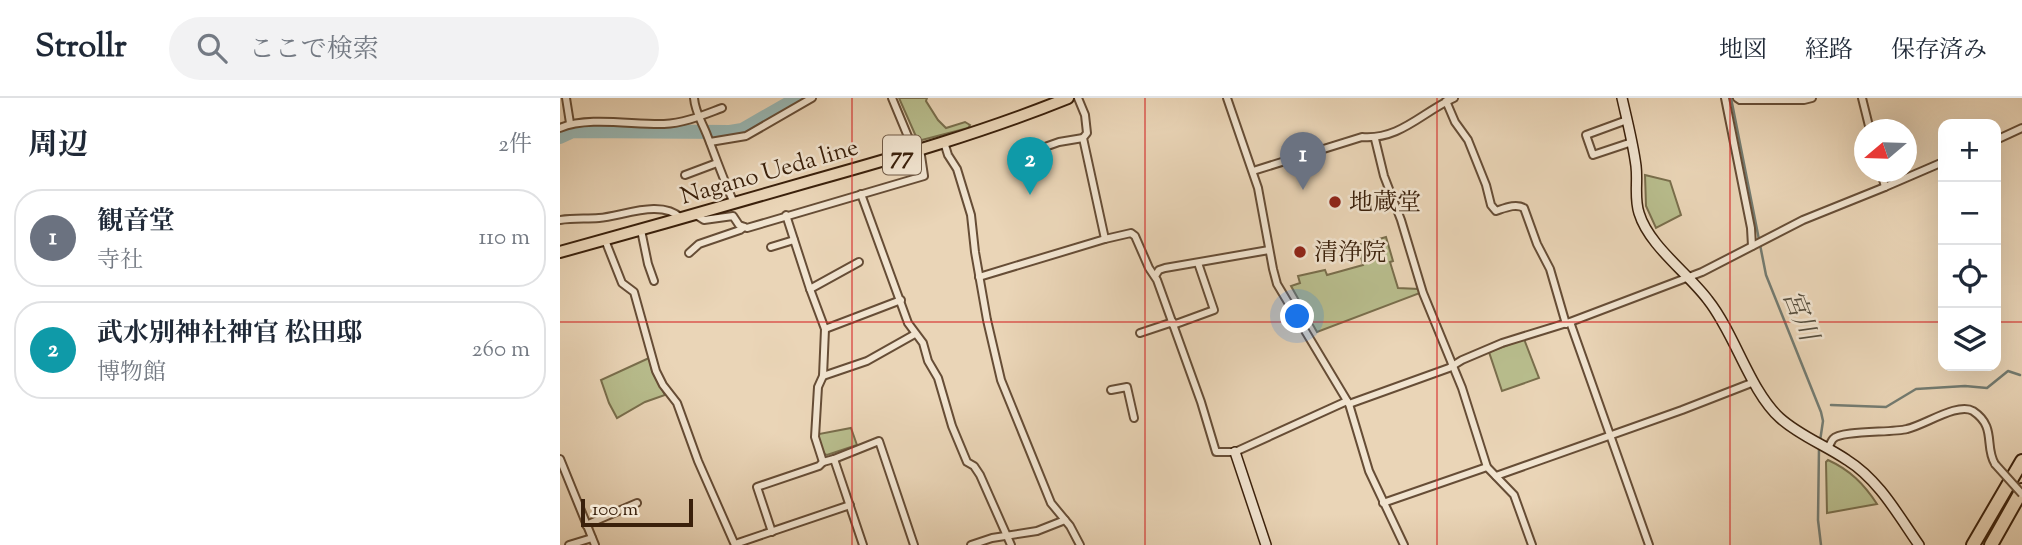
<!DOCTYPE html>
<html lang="ja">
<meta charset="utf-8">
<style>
:root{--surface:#fff;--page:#f2f2f3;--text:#1f2937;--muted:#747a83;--line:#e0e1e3;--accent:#0b8043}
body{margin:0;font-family:"Sorts Mill Goudy","Noto Serif JP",serif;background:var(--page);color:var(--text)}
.controls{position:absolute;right:21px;top:21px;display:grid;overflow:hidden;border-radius:14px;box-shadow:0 7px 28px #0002}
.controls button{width:63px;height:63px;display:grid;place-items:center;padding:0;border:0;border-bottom:2px solid var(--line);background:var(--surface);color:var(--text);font:35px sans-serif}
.compass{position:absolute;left:1294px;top:21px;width:63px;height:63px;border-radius:50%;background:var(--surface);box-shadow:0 7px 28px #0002;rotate:251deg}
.scale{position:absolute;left:21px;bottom:18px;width:112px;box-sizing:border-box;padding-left:7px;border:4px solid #3a200b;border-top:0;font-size:19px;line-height:24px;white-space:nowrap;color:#3a200b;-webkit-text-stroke:5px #f1e4d0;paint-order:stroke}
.you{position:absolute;left:738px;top:219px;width:24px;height:24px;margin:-18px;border:5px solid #fff;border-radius:50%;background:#1a73e8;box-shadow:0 0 0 10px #1a73e833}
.badge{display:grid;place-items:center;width:46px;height:46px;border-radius:50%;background:var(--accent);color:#fff;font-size:23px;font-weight:700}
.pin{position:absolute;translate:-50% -58px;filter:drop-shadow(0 2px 4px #0008)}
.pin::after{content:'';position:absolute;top:37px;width:24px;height:21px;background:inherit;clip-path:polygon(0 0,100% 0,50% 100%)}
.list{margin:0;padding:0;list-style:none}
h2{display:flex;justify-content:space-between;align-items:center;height:91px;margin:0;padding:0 28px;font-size:30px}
h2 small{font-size:23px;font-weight:400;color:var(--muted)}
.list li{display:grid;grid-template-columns:46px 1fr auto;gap:21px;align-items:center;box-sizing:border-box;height:98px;margin:0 14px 14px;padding:0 14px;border:2px solid var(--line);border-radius:28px}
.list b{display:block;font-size:26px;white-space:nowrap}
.list p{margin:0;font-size:23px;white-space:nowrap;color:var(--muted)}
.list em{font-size:23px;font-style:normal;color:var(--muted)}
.icon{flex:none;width:38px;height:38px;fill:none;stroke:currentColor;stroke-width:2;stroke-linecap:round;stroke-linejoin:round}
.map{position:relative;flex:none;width:1462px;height:447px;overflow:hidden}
header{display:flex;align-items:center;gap:42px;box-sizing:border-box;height:98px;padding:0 35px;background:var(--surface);border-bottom:2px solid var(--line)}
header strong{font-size:33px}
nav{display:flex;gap:38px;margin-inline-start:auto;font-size:24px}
.search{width:490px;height:63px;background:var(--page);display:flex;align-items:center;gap:18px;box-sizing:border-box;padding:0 24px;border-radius:38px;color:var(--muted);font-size:26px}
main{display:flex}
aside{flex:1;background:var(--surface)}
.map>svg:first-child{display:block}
.green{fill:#b8bd8d;stroke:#796e4c;stroke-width:2}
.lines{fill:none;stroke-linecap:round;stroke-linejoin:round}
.stream{stroke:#737b71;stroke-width:2.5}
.river{stroke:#99b8b5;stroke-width:14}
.street-casing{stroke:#664d36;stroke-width:10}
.secondary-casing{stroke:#3a200b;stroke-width:12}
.primary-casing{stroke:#3a200b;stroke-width:14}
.highway-casing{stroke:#3a200b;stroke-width:16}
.street{stroke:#f1e4d0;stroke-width:6}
.secondary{stroke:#f1e4d0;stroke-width:9}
.primary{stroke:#ead5b7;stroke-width:10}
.highway{stroke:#ead5b7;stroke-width:12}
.street-bridge-casing{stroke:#664d36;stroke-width:10;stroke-linecap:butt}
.street-bridge{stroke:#f1e4d0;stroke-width:6}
.grid{fill:none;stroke:#d62828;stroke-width:2;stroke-opacity:0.55}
.poi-dot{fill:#8f2418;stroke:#f1e4d0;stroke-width:2.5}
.labels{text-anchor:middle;stroke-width:5;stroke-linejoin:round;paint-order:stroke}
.shield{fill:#f1e4d0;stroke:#715b46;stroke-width:2}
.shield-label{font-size:23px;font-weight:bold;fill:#3a200b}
.street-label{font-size:24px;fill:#3a200b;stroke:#f1e4d0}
.poi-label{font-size:24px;fill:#3a200b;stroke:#f1e4d0;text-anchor:start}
.water-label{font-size:26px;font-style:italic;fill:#564e3e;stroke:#f1e4d0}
</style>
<header>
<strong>Strollr</strong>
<div class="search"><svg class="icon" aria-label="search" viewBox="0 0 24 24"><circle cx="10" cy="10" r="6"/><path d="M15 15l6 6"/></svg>ここで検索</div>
<nav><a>地図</a><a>経路</a><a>保存済み</a></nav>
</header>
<main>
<aside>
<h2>周辺<small>2件</small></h2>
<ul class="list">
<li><span class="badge" style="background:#6b7280">1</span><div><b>観音堂</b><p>寺社</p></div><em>110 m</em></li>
<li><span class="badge" style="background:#0f9aa8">2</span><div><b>武水別神社神官 松田邸</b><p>博物館</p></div><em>260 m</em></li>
</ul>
</aside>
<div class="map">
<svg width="1462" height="447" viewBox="0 0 1462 447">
<rect width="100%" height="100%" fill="#ead5b7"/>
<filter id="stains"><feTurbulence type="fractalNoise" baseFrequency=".00286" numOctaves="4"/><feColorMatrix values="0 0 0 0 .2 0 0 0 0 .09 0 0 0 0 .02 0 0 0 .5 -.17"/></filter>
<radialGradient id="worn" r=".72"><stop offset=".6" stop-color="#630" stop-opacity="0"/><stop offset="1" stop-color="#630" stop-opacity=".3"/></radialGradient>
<g class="green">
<polygon points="339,0 367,0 366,3 378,22 386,30 405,24 410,27 408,30 358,43"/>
<polygon points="1085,77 1110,83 1121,117 1096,130 1086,108"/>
<polygon points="826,139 833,163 830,164 838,190 859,191 860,195 757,234 731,188 740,185 738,178 765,172 767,177 803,167 798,147"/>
<polygon points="964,241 979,280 942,293 929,254"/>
<polygon points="89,260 92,273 105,297 85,304 57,320 49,305 41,282"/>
<polygon points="291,330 297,347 267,357 264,356 259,343 259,336"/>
<path d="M1268 362C1290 372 1304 386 1317 406L1267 415 1266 364Z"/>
</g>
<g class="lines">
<g class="stream">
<polyline points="1171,0 1206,177 1261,314 1263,323 1260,343"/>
<polyline points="1271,307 1326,309 1356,291 1405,288 1427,290 1448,273 1460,277"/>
<polyline points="1259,349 1258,422 1261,447"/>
</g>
<polyline class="river" points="0,39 13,33 170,34 182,32 238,0"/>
<g class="street-casing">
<g id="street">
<polyline points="6,0 10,25"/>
<path d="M134 0C135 14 142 24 147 37 156 60 164 83 174 105"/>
<polyline points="332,0 354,53"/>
<polyline points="518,0 525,17 527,35 523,40 545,141 571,135 575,138 589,170 597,182 641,304 656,354 675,354 787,303"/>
<polyline points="667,0 698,90 713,171 717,186 789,306 809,373 844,447"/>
<polyline points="1165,0 1191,130 1192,148"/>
<polyline points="1177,0 1180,2 1244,2 1252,0"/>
<polyline points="1302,0 1310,32"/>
<path d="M886 3 895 24 908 42 926 87 931 107 936 113C945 110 956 105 964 110L977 146 990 171 1006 226"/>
<polyline points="1067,22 1026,37 1033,57 1072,44"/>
<path d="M0 30C28 18 73 27 104 26 125 25 143 17 162 10"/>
<polyline points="815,41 824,78 841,122 863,195 902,290 927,369 954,397 972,447"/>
<polyline points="1436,42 1462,30"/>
<polyline points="150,44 186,38 252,0"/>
<polyline points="384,44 388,57 397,71 411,117 415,154 427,222 441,282 491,405 510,428 520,447"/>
<polyline points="482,50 499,44 523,40"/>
<path d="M693 73 802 39C840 42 862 14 894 0"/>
<polyline points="1321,74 1325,89 1383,64"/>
<polyline points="125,77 157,65"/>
<polyline points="301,96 348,225 363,245 368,263 378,280 392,328 407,364 414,368 420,377 451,447"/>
<polyline points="136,117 144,122 173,118 179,127 187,130 364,78 360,51"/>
<polyline points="226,117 250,191 265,231 263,278 258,289 255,339 263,364 274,361 303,447"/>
<path d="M0 122C13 120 26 121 39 120 63 118 101 101 121 120"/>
<polyline points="81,132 88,166 94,183"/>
<polyline points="45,142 62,185 74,194 96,273 103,287 117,305 138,363 175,447"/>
<polyline points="211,149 234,142"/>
<polyline points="129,155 139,146 180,132 184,129"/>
<polyline points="595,178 599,172 605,170 709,152"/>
<polyline points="419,179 545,141"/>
<polyline points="250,191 299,164"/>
<polyline points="1010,224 1089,447"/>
<polyline points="613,227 654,212 638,165"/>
<polyline points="265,231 341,202"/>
<polyline points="580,235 613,224"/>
<polyline points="263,278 307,263 355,236"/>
<polyline points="551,292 567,289 574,320"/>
<polyline points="789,306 889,270 902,262 942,245 1010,224 1142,174 1243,122 1325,89"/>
<path d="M1268 351C1268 350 1272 342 1273 341 1281 332 1332 335 1347 331 1365 327 1398 304 1413 313 1437 329 1424 348 1435 366"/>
<polyline points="0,361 35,447"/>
<polyline points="274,361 319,343 354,447"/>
<polyline points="936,378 1122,312 1194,284"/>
<polyline points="823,405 927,369"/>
<polyline points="26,427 77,405"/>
<polyline points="212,434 197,389 259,368 263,364"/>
<polyline points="175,446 290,407"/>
<polyline points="9,447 32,440"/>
<polyline points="411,447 432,440 477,433 505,422"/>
</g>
</g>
<g class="secondary-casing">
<g id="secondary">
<path d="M1062 0C1067 22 1073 45 1076 68 1078 84 1074 100 1079 115 1089 148 1128 175 1148 202 1175 236 1190 293 1220 320 1240 338 1265 347 1287 362 1319 382 1338 417 1359 447"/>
<polyline points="675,354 706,447"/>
</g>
</g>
<g class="primary-casing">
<path id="primary" d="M0 154C84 131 167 107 251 83 337 59 424 34 508 0"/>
</g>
<g class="highway-casing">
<g id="highway">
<polyline points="1413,447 1462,363"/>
<polyline points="1431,447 1462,392"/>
</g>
</g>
<use href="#street" class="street"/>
<use href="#secondary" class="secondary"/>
<use href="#primary" class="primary"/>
<use href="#highway" class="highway"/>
<g class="street-bridge-casing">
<polyline id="street-bridge" points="1435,366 1462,396"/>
</g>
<use href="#street-bridge" class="street-bridge"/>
</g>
<path class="grid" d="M292 0V447M585 0V447M877 0V447M1170 0V447M0 224H1383M1436 224H1462"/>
<g class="poi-dot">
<circle cx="775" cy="104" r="7"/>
<circle cx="740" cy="154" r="7"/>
</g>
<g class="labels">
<rect class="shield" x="323" y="37.5" width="38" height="39" rx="5"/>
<g class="shield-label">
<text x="342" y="65">77</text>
</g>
<g class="street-label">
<text transform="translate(209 73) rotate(-16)" y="8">Nagano Ueda line</text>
</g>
<g class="poi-label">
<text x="789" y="112">地蔵堂</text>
<text x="754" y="162">清浄院</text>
</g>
<g class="water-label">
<text transform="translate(1241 217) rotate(68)" y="9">宮川</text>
</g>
</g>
<rect width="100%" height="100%" filter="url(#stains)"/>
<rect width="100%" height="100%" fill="url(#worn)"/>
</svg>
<div class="controls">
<button>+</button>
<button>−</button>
<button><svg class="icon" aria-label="locate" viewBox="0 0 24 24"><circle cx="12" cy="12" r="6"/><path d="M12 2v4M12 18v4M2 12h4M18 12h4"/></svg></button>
<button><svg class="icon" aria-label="layers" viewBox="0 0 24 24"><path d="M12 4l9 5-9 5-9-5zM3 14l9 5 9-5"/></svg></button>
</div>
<svg class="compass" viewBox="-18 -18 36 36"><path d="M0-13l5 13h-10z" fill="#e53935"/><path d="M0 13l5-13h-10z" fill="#747a83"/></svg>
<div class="scale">100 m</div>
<div class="you"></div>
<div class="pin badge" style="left:743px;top:92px;background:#6b7280">1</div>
<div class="pin badge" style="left:470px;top:97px;background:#0f9aa8">2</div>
</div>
</main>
